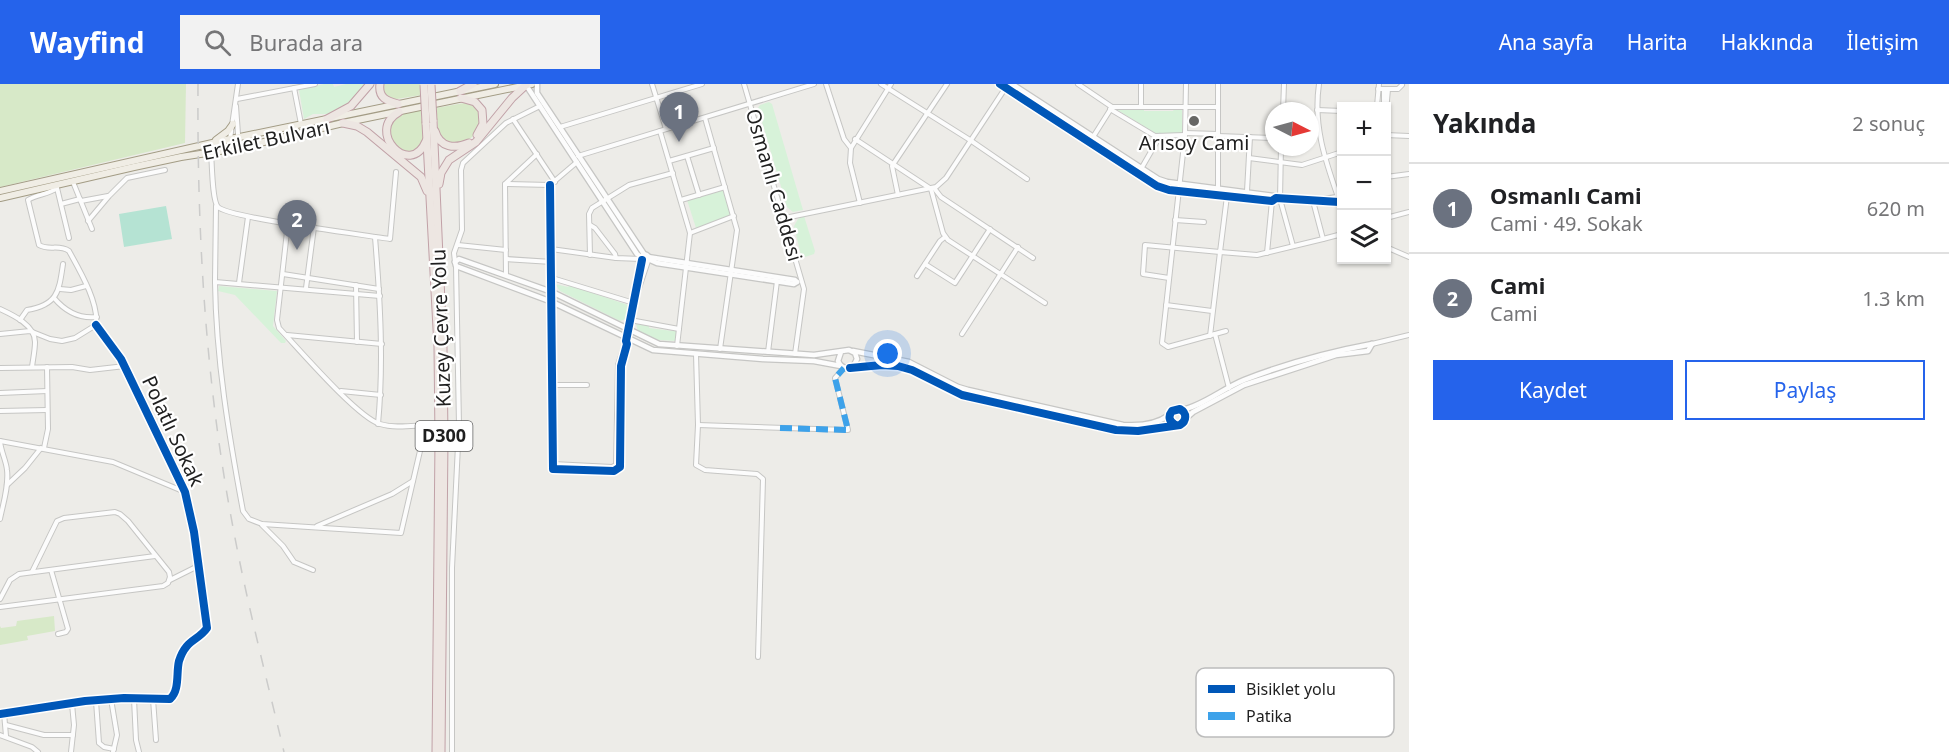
<!DOCTYPE html>
<html lang="tr">
<meta charset="utf-8">
<style>
:root{--surface:#fff;--page:#f2f2f2;--text:#202124;--muted:#757577;--line:#e0e0e0;--accent:#2563eb}
body{margin:0;font-family:"Noto Sans",sans-serif;background:var(--page);color:var(--text)}
.controls{position:absolute;right:18px;top:18px;display:grid;overflow:hidden;border-radius:0px;box-shadow:0 2px 4px #0004}
.controls button{width:54px;height:54px;display:grid;place-items:center;padding:0;border:0;border-bottom:2px solid var(--line);background:var(--surface);color:var(--text);font:30px sans-serif}
.compass{position:absolute;left:1265px;top:18px;width:54px;height:54px;border-radius:50%;background:var(--surface);box-shadow:0 2px 4px #0004;rotate:96deg}
.you{position:absolute;left:888px;top:270px;width:21px;height:21px;margin:-15px;border:4px solid #fff;border-radius:50%;background:#1a73e8;box-shadow:0 0 0 9px #1a73e833}
.badge{display:grid;place-items:center;width:39px;height:39px;border-radius:50%;background:var(--accent);color:#fff;font-size:20px;font-weight:700}
.pin{position:absolute;translate:-50% -50px;filter:drop-shadow(0 2px 3px #0008)}
.pin::after{content:'';position:absolute;top:32px;width:21px;height:18px;background:inherit;clip-path:polygon(0 0,100% 0,50% 100%)}
.list{margin:0;padding:0;list-style:none}
h2{display:flex;justify-content:space-between;align-items:center;height:78px;margin:0;padding:0 24px;font-size:26px}
h2 small{font-size:20px;font-weight:400;color:var(--muted)}
.list li{display:grid;grid-template-columns:39px 1fr auto;gap:18px;align-items:center;box-sizing:border-box;height:90px;padding:0 24px;border-top:2px solid var(--line)}
.list b{display:block;font-size:22px;white-space:nowrap}
.list p{margin:0;font-size:20px;white-space:nowrap;color:var(--muted)}
.list em{font-size:20px;font-style:normal;color:var(--muted)}
.actions{display:flex;gap:12px;padding:18px 24px}
.actions a{flex:1;padding:14px 0;border:2px solid var(--accent);border-radius:0px;text-align:center;font-size:21px;color:var(--accent)}
.actions .main{background:var(--accent);color:#fff}
.icon{flex:none;width:33px;height:33px;fill:none;stroke:currentColor;stroke-width:2;stroke-linecap:round;stroke-linejoin:round}
.map{position:relative;flex:none;width:1409px;height:668px;overflow:hidden}
header{display:flex;align-items:center;gap:36px;box-sizing:border-box;height:84px;padding:0 30px;background:var(--accent);color:#fff}
header strong{font-size:28px}
nav{display:flex;gap:33px;margin-inline-start:auto;font-size:21px}
.search{width:420px;height:54px;background:var(--page);display:flex;align-items:center;gap:15px;box-sizing:border-box;padding:0 21px;border-radius:0px;color:var(--muted);font-size:22px}
main{display:flex}
aside{flex:1;background:var(--surface)}
.map>svg:first-child{display:block}
.grass{fill:#d7e9c8}
.park{fill:#d7f2d9}
.pitch{fill:#b5e3d3}
.lines{fill:none;stroke-linecap:round;stroke-linejoin:round}
.minor-tunnel{stroke:#c4c3c0;stroke-width:4;stroke-dasharray:4 2;stroke-linecap:butt}
.minor-casing{stroke:#c6c6c4;stroke-width:6}
.tertiary-casing{stroke:#c6c6c4;stroke-width:7}
.primary-casing{stroke:#a39c85;stroke-width:8}
.trunk-casing{stroke:#c1a1a7;stroke-width:9}
.minor{stroke:#fcfcfc;stroke-width:4}
.tertiary{stroke:#fcfcfc;stroke-width:4.5}
.primary{stroke:#f0ede5;stroke-width:6}
.trunk{stroke:#ede6e2;stroke-width:7}
.rail{stroke:#cbcbca;stroke-width:1.5;stroke-dasharray:12 12;stroke-linecap:butt}
.trunk-bridge-casing{stroke:#c1a1a7;stroke-width:9;stroke-linecap:butt}
.trunk-bridge{stroke:#ede6e2;stroke-width:7}
.quiet{stroke:#3da2ea;stroke-width:6;stroke-dasharray:12 6;stroke-linecap:butt}
.cycleway-casing{stroke:#fff;stroke-width:11}
.cycleway{stroke:#0057b8;stroke-width:8}
.poi-dot{fill:#676765;stroke:#fff;stroke-width:2}
.labels{text-anchor:middle;stroke-width:4.5;stroke-linejoin:round;paint-order:stroke}
.shield{fill:#fff;stroke:#626262;stroke-width:1.5}
.shield-label{font-size:18px;font-weight:bold;fill:#1f1f1f}
.street-label{font-size:20px;fill:#1f1f1f;stroke:#fff}
.poi-label{font-size:20px;fill:#1f1f1f;stroke:#fff}
.key{fill:#fff;stroke:#bcbcbc;stroke-width:1.5}
.key-label{font-size:16px;fill:#1f1f1f}
</style>
<header>
<strong>Wayfind</strong>
<div class="search"><svg class="icon" aria-label="search" viewBox="0 0 24 24"><circle cx="10" cy="10" r="6"/><path d="M15 15l6 6"/></svg>Burada ara</div>
<nav><a>Ana sayfa</a><a>Harita</a><a>Hakkında</a><a>İletişim</a></nav>
</header>
<main>
<div class="map">
<svg width="1409" height="668" viewBox="0 0 1409 668">
<rect width="100%" height="100%" fill="#edece8"/>
<g class="grass">
<polygon points="0,0 186,0 185,59 0,103"/>
<polygon points="381,0 421,0 421,11 391,16 383,11"/>
<path d="M470 18 482 29C477 53 474 56 450 60L439 52 436 24Z"/>
<polygon points="422,26 424,55 417,67 405,69 392,58 388,45 396,32"/>
<polygon points="54,532 55,547 27,552 28,556 0,561 0,542 1,544 16,542 17,537"/>
</g>
<g class="park">
<polygon points="324,0 333,0 334,3 346,0 367,0 352,19 333,30 313,30 304,35 299,6"/>
<polygon points="769,18 772,20 803,126 793,128 787,123 758,24 760,21"/>
<polygon points="1144,24 1144,27 1173,27 1175,24 1182,25 1182,49 1155,49 1116,25"/>
<polygon points="726,105 733,127 728,132 697,147 687,116"/>
<polygon points="804,132 815,167 814,170 805,173 801,171 794,142 798,135"/>
<polygon points="555,200 568,203 569,201 631,222 628,234 620,237 560,207"/>
<polygon points="219,202 277,207 273,242 286,257 285,259 281,259 235,211 218,207"/>
<polygon points="636,240 649,242 649,244 673,247 674,245 679,246 677,257 658,256 638,247"/>
</g>
<polygon class="pitch" points="166,122 172,155 124,163 119,130"/>
<g class="lines">
<polyline class="minor-tunnel" points="432,341 459,341"/>
<g class="minor-casing">
<g id="minor">
<polyline points="652,0 666,45"/>
<polyline points="744,0 804,205 795,270"/>
<polyline points="826,0 844,55 851,64"/>
<polyline points="881,0 970,56 1027,95"/>
<polyline points="1078,0 1112,23 1218,23"/>
<polyline points="1186,0 1185,51 1162,259 1168,263 1226,247"/>
<path d="M1319 0C1313 41 1325 76 1338 113"/>
<polyline points="294,4 301,40"/>
<polyline points="1378,5 1398,5 1402,1"/>
<polyline points="237,15 315,0"/>
<polyline points="236,22 239,64"/>
<polyline points="1141,22 1141,0"/>
<polyline points="1377,22 1379,0"/>
<polyline points="1384,22 1384,5"/>
<polyline points="1110,25 1155,52 1185,51"/>
<polyline points="1317,26 1342,27"/>
<polyline points="1283,27 1284,0"/>
<polyline points="1386,28 1388,5"/>
<polyline points="705,34 737,146 720,265"/>
<polyline points="513,35 555,98"/>
<polyline points="560,43 702,0"/>
<polyline points="660,47 690,149 677,262"/>
<polyline points="1185,49 1218,50"/>
<polyline points="1386,51 1409,52"/>
<polyline points="1218,52 1274,54"/>
<polyline points="1093,53 1112,23"/>
<polyline points="855,55 931,105 943,149 948,156 1045,219"/>
<polyline points="1281,63 1280,115 1293,162"/>
<polyline points="230,65 230,55 238,0"/>
<path d="M211 68C212 78 212 117 218 123 229 134 366 151 390 155L396 88"/>
<polyline points="578,72 814,0"/>
<polyline points="687,72 699,111"/>
<polyline points="1249,74 1302,81 1342,68"/>
<polyline points="669,77 714,64"/>
<polyline points="1141,85 1160,52"/>
<polyline points="1386,93 1409,90"/>
<polyline points="73,98 92,145"/>
<polyline points="505,100 550,101 577,78"/>
<polyline points="550,101 553,385 614,387 620,383 621,282 627,260 626,257 642,176"/>
<polyline points="57,104 69,154"/>
<polyline points="934,104 941,113 1033,174"/>
<polyline points="1218,104 1218,0"/>
<polyline points="1247,107 1250,53"/>
<polyline points="898,111 892,82 947,0"/>
<polyline points="1342,112 1339,113 1337,116 1342,119"/>
<polyline points="681,116 725,103"/>
<polyline points="81,117 108,112"/>
<polyline points="1313,117 1323,155 1342,150"/>
<polyline points="860,119 850,79 851,64 891,0"/>
<polyline points="61,120 80,115"/>
<polyline points="216,122 215,198 380,212"/>
<polyline points="785,134 936,103 946,94 1008,0"/>
<polyline points="1386,134 1409,128"/>
<polyline points="1175,136 1204,138"/>
<polyline points="88,137 109,112 127,94 165,86"/>
<path d="M288 139 277 236 279 244C299 265 357 333 380 340 396 345 415 341 432 341"/>
<polyline points="590,141 595,144 615,170 616,174"/>
<polyline points="690,149 734,132"/>
<path d="M375 153C380 215 384 277 378 340"/>
<polyline points="458,161 506,166"/>
<polyline points="1386,163 1409,173"/>
<polyline points="551,165 616,174 641,175"/>
<polyline points="1267,169 1272,117"/>
<polyline points="590,171 589,130 592,124 629,101 673,89"/>
<polyline points="506,175 552,178"/>
<polyline points="455,178 454,169 462,146 461,86 463,79 506,39 540,22"/>
<polyline points="925,180 955,199 990,145"/>
<polyline points="283,190 379,205"/>
<polyline points="506,191 505,100 537,70"/>
<polyline points="917,192 940,157 945,153"/>
<polyline points="552,194 634,219"/>
<polyline points="1169,194 1143,190 1145,161 1220,168 1227,112"/>
<path d="M215 198C216 275 229 352 243 427L249 435 262 440 401 449 426 341"/>
<polyline points="239,199 248,133"/>
<polyline points="356,201 357,258"/>
<polyline points="306,204 314,143"/>
<polyline points="60,205 71,206 86,202"/>
<path d="M54 214C65 227 80 235 97 233"/>
<polyline points="635,216 648,177"/>
<polyline points="1166,221 1212,227"/>
<path d="M0 225C13 231 35 241 35 258 35 266 33 275 32 283"/>
<path d="M20 236 27 226C58 221 59 207 63 180"/>
<polyline points="630,236 679,245"/>
<path d="M0 250 30 247 50 255 62 257 75 254 96 241C99 219 80 187 69 167 59 160 49 167 39 161L28 116C37 110 48 111 57 104"/>
<polyline points="962,250 1018,163"/>
<polyline points="1215,250 1229,304"/>
<polyline points="287,251 382,260"/>
<polyline points="1210,252 1220,168 1257,171 1323,155"/>
<polyline points="1372,260 1409,251"/>
<polyline points="768,268 777,197"/>
<polyline points="696,270 698,341 696,381 705,386 757,390 763,395 758,573"/>
<polyline points="0,284 72,283 90,286 125,282"/>
<polyline points="552,301 587,301"/>
<polyline points="341,307 381,311"/>
<polyline points="0,309 47,307"/>
<polyline points="0,327 47,326"/>
<polyline points="698,341 848,346 835,294 844,284"/>
<polyline points="0,357 113,378 185,408"/>
<polyline points="44,364 48,345 47,283"/>
<polyline points="553,380 612,383 616,381 618,281 626,257"/>
<polyline points="7,401 25,384 41,364"/>
<path d="M0 435C3 420 9 402 7 386 6 376 1 368 0 357"/>
<polyline points="262,441 283,462 294,478 313,486"/>
<polyline points="317,442 392,410 413,397"/>
<polyline points="51,486 68,545 66,548 58,550"/>
<polyline points="170,496 194,484"/>
<polyline points="0,515 10,496 19,490 155,472"/>
<polyline points="0,523 163,502 168,499 170,493 169,488 128,437 120,430 115,428 64,434 57,437 32,488"/>
<polyline points="111,615 117,651 113,668"/>
<polyline points="134,615 136,656 139,668"/>
<polyline points="153,615 156,656"/>
<polyline points="96,617 99,659 104,663 114,665"/>
<polyline points="4,629 6,652"/>
<path d="M0 630 85 617 124 614 170 615C180 606 176 589 179 577 186 555 198 557 207 544L194 448 185 408 121 275 96 241"/>
<polyline points="6,641 44,651 73,651"/>
<polyline points="0,651 32,663 38,668"/>
<polyline points="71,668 74,641 72,620"/>
<polyline points="452,668 452,484 459,341 456,182"/>
</g>
</g>
<g class="tertiary-casing">
<g id="tertiary">
<polyline points="537,0 537,9 644,170"/>
<polyline points="1000,0 1157,102 1169,106 1272,117 1276,114 1339,118"/>
<polyline points="1012,0 1158,95 1167,98 1273,112 1276,114"/>
<polyline points="526,1 637,170 641,173"/>
<polyline points="1321,116 1338,113"/>
<circle cx="645" cy="174" r="3.5"/>
<polyline points="648,173 795,196 797,198"/>
<polyline points="648,175 657,179 794,200 797,198"/>
<path d="M455 178 459 175 552 208 659 260 814 271 849 266 855 269 857 275 853 283C846 286 841 284 838 277L841 268"/>
<polyline points="455,178 456,182 552,218 653,266 763,275 814,277 841,282"/>
<path d="M853 267 909 278 958 303 968 306 1123 341C1138 342 1156 341 1169 331"/>
<path d="M852 284 882 281 898 282 912 286 962 311 1116 346 1138 347 1180 341C1187 337 1187 329 1180 325L1172 327C1168 332 1169 337 1174 340"/>
<path d="M1182 326C1204 321 1222 305 1244 296 1285 280 1329 268 1372 260"/>
<polyline points="1185,335 1193,328 1244,301 1336,271 1368,267 1372,260"/>
</g>
</g>
<g class="primary-casing">
<g id="primary">
<polyline points="216,56 228,47 233,40"/>
<polyline points="0,107 230,55 495,0"/>
<polyline points="0,114 134,83 181,73 239,64 343,39 532,0"/>
</g>
</g>
<g class="trunk-casing">
<g id="trunk">
<path d="M380 0C378 14 387 17 398 20"/>
<polyline points="460,7 473,0"/>
<polyline points="461,14 475,18 482,26 483,40 477,51"/>
<path d="M399 28C365 47 410 95 426 57"/>
<polyline points="327,35 351,22 370,0"/>
<polyline points="433,36 443,264 444,355 441,668"/>
<polyline points="343,39 357,42 367,48 421,93 427,107"/>
<polyline points="426,39 438,263 439,356 436,668"/>
<path d="M435 47C440 64 455 65 469 59"/>
<polyline points="439,100 441,89 449,76 476,58 512,14 526,1"/>
</g>
</g>
<use href="#minor" class="minor"/>
<use href="#tertiary" class="tertiary"/>
<use href="#primary" class="primary"/>
<use href="#trunk" class="trunk"/>
<path class="rail" d="M198 0C197 146 205 294 232 438 246 515 266 592 284 668"/>
<g class="trunk-bridge-casing">
<g id="trunk-bridge">
<polyline points="424,1 426,39"/>
<polyline points="431,1 433,36"/>
</g>
</g>
<use href="#trunk-bridge" class="trunk-bridge"/>
<polyline class="quiet" points="780,344 848,346 835,294 844,284"/>
<g class="cycleway-casing">
<g id="cycleway">
<polyline points="1000,0 1157,102 1169,106 1272,117 1276,114 1339,118"/>
<polyline points="550,101 553,385 614,387 620,383 621,282 627,260 626,257 642,176"/>
<path d="M850 284 882 281 898 282 912 286 962 311 1116 346 1138 347 1180 341C1187 337 1187 329 1180 325L1172 327C1168 332 1169 337 1174 340"/>
<path d="M0 630 85 617 124 614 170 615C180 606 176 589 179 577 186 555 198 557 207 544L194 448 185 408 121 275 96 241"/>
</g>
</g>
<use href="#cycleway" class="cycleway"/>
</g>
<circle class="poi-dot" cx="1194" cy="37" r="6"/>
<g class="labels">
<rect class="shield" x="415.5" y="337" width="57" height="30" rx="4.5"/>
<g class="shield-label">
<text x="444" y="358">D300</text>
</g>
<g class="street-label">
<text transform="translate(266 56) rotate(-12)" y="7">Erkilet Bulvarı</text>
<text transform="translate(774 101) rotate(74)" y="7">Osmanlı Caddesi</text>
<text transform="translate(441 244) rotate(-92)" y="7">Kuzey Çevre Yolu</text>
<text transform="translate(173 347) rotate(65)" y="7">Polatlı Sokak</text>
</g>
<g class="poi-label">
<text x="1194" y="66">Arısoy Cami</text>
</g>
</g>
<rect x="1196" y="584" width="198" height="69" rx="9" class="key"/>
<rect x="1208" y="601" width="27" height="8" fill="#0057b8"/>
<rect x="1208" y="628" width="27" height="8" fill="#3da2ea"/>
<g class="key-label">
<text x="1246" y="611">Bisiklet yolu</text>
<text x="1246" y="638">Patika</text>
</g>
</svg>
<div class="controls">
<button>+</button>
<button>−</button>
<button><svg class="icon" aria-label="layers" viewBox="0 0 24 24"><path d="M12 4l9 5-9 5-9-5zM3 14l9 5 9-5"/></svg></button>
</div>
<svg class="compass" viewBox="-18 -18 36 36"><path d="M0-13l5 13h-10z" fill="#e53935"/><path d="M0 13l5-13h-10z" fill="#757577"/></svg>
<div class="you"></div>
<div class="pin badge" style="left:679px;top:58px;background:#6b7280">1</div>
<div class="pin badge" style="left:297px;top:166px;background:#6b7280">2</div>
</div>
<aside>
<h2>Yakında<small>2 sonuç</small></h2>
<ul class="list">
<li><span class="badge" style="background:#6b7280">1</span><div><b>Osmanlı Cami</b><p>Cami · 49. Sokak</p></div><em>620 m</em></li>
<li><span class="badge" style="background:#6b7280">2</span><div><b>Cami</b><p>Cami</p></div><em>1.3 km</em></li>
</ul>
<div class="actions"><a class="main">Kaydet</a><a>Paylaş</a></div>
</aside>
</main>
